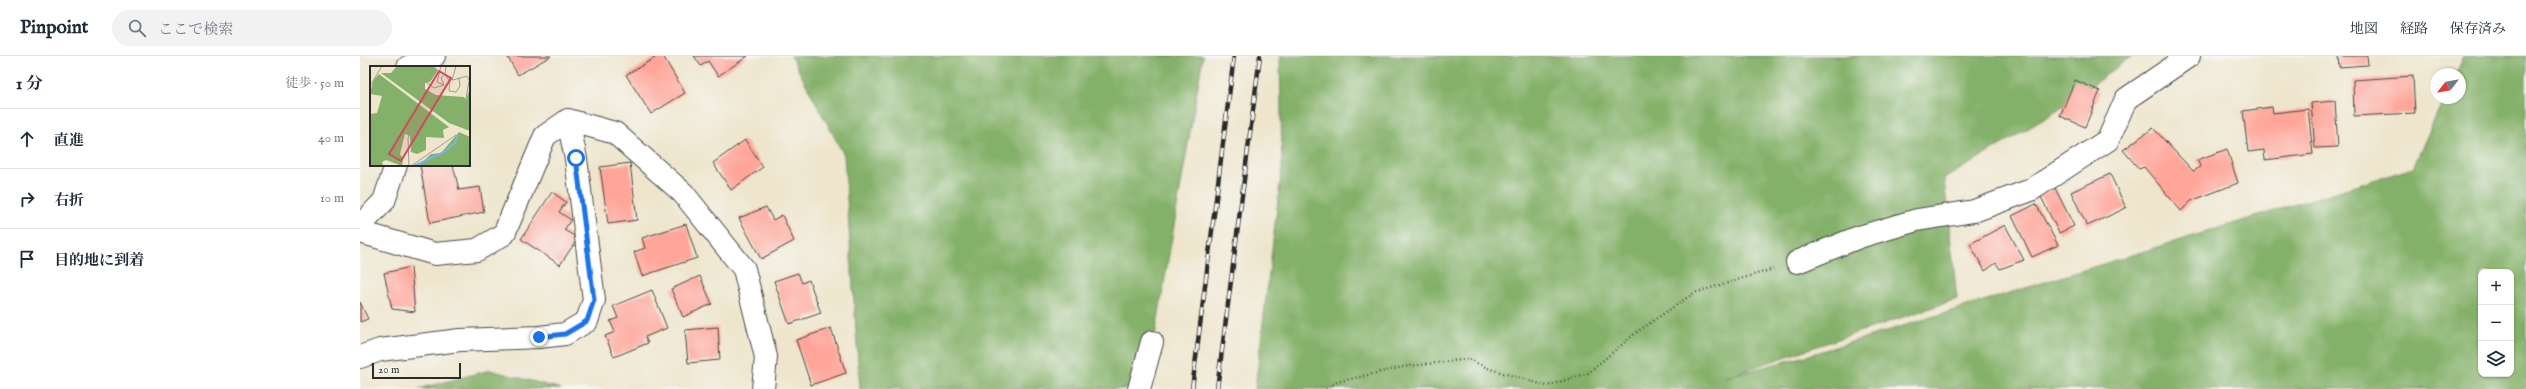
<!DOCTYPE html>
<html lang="ja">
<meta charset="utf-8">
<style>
:root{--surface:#fff;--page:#f2f2f3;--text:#1f2937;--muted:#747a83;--line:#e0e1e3}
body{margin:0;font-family:"IM FELL English","Noto Serif JP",serif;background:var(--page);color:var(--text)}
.controls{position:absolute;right:12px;bottom:12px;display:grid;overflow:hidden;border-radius:8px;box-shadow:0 1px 3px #0004}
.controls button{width:36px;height:36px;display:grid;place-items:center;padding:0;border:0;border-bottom:1px solid var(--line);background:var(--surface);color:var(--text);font:20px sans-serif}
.compass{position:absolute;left:2070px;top:12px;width:36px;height:36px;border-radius:50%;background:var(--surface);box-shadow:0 1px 3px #0004;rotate:239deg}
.scale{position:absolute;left:12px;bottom:10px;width:89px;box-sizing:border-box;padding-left:4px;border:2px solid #2b2b2b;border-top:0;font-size:11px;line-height:14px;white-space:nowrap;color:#2b2b2b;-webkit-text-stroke:3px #f6f6f2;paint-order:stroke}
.stop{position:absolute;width:12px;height:12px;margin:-9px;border:3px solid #1a73e8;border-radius:50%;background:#fff}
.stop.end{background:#1a73e8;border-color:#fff;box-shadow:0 1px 4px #0008}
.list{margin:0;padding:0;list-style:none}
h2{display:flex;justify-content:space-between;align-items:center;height:52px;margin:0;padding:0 16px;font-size:17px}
h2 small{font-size:13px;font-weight:400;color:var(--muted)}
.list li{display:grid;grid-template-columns:26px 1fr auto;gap:12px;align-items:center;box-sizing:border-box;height:60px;padding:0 16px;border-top:1px solid var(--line)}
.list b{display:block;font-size:15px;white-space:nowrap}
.list em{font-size:13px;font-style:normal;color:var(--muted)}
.icon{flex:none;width:22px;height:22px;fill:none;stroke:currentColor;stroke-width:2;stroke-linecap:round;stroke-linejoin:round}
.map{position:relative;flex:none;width:2166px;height:333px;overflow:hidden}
header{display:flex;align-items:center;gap:24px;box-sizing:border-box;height:56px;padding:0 20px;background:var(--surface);border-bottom:1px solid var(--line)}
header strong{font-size:19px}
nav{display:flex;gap:22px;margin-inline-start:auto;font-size:14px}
.search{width:280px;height:36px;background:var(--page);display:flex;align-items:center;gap:10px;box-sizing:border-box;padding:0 14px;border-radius:22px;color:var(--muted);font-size:15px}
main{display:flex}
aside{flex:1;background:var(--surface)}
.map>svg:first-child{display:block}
.forest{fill:#84b169;stroke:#586e4a;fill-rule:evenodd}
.building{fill:#ffa59a}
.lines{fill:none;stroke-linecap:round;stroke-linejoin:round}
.minor-casing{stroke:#484743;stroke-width:24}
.path{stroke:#484743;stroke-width:2.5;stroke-dasharray:1 3;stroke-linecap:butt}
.minor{stroke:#fff;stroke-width:22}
.rail-casing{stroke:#2b2b2b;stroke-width:4.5}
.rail{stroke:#f6f6f2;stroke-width:3;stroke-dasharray:9;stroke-linecap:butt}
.route{stroke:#1a73e8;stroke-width:5}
.inset-river{fill:none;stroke:#77b4e9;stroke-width:2}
.inset-road{fill:none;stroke:#a09b8c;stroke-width:1}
.view{fill:#d1495b;fill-opacity:0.15;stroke:#d1495b;stroke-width:2}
.inset-edge{fill:none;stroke:#2b2b2b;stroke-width:2}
</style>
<header>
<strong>Pinpoint</strong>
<div class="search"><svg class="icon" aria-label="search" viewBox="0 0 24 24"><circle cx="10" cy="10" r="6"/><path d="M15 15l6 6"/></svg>ここで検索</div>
<nav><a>地図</a><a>経路</a><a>保存済み</a></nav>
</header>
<main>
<aside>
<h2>1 分<small>徒歩 · 50 m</small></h2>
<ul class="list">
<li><svg class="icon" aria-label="ahead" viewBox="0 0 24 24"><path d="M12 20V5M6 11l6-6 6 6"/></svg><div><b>直進</b></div><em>40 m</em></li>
<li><svg class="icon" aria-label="right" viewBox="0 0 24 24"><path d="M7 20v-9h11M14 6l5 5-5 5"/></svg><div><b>右折</b></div><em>10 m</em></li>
<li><svg class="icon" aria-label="arrive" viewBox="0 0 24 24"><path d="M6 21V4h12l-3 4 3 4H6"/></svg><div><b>目的地に到着</b></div></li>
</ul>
</aside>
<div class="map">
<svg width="2166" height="333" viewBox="0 0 2166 333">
<rect width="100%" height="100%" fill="#f6f6f2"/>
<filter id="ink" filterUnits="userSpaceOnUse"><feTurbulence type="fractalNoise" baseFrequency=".025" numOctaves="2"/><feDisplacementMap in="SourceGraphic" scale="8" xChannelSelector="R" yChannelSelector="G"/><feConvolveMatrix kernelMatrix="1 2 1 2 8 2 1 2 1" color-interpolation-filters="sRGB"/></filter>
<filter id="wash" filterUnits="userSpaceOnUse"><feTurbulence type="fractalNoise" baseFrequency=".012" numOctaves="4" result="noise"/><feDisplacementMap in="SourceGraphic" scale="16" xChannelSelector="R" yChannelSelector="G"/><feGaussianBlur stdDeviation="0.9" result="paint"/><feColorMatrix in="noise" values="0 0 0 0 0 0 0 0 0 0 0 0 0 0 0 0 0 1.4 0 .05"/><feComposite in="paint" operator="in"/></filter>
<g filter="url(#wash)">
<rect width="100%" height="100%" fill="#eee5cc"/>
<g class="forest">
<polygon points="431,0 843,0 786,333 500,333 484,99"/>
<path d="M920 0H1772L1694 57 1584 123 1597 243 1365 321 1446 300 2053 112 2084 42H2100V18H2095L2103 0H2166V333H895L922 111ZM2121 216H2151V318H2121Z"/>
<polygon points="130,314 201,333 58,333"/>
</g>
<g id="blocks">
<g class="building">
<polygon points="147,0 191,0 158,19"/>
<polygon points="298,0 303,0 325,37 291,58 266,19"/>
<polygon points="334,0 388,0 358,20 348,5 341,10"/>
<polygon points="1978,0 2007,0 2008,9 1979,11"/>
<polygon points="2053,20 2055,57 1994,60 1993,24"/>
<polygon points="1715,24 1740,35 1725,71 1700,60"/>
<polygon points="1975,45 1978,91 1955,92 1951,47"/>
<polygon points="1912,51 1913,57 1948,53 1953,98 1905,104 1904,94 1888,96 1883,55"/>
<polygon points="1793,72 1833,115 1841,111 1837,104 1867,93 1878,127 1831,145 1821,155 1784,111 1779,113 1763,94"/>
<polygon points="385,84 403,111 371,134 353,107"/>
<polygon points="270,107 277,164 248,168 240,111"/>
<polygon points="60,109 93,109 99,134 120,131 124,156 70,167"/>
<polygon points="1750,118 1766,152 1727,170 1711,136"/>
<polygon points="1695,132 1714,170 1699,177 1680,139"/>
<polygon points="192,136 206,146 199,156 211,164 204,174 218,182 200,209 161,183"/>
<polygon points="1676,148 1698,189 1672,201 1652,160"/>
<polygon points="406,151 413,164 422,159 434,185 401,203 379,162"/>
<polygon points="326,168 337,202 282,220 274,196 285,192 282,182"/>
<polygon points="1645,169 1664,204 1640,213 1636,207 1625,215 1610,188"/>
<polygon points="51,211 55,256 32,253 24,217"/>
<polygon points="438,217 442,227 449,224 461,257 429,268 414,225"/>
<polygon points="340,220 352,248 323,261 311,233"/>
<polygon points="292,234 307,272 285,281 288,287 254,301 245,280 255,276 250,265 258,262 253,250"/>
<polygon points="0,246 8,263 0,266"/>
<polygon points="358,271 360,304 328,307 325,274"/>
<polygon points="471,272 486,317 451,329 436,284"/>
</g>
</g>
</g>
<g filter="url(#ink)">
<use href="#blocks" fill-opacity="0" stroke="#484743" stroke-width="1"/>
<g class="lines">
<g class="minor-casing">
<g id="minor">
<polyline points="48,11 74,0"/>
<polyline points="208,64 255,77 323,137 384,213 406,301 403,333"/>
<polyline points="0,170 24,145 36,109"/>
<polyline points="0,176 75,198 117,194 144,178 185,80 208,64 216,103 234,244 227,265 205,278 179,281 100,284 20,294 0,301"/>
<polyline points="1437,206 1499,181 1557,164 1614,155 1671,134 1748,84 1766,43 1829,0"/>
<polyline points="779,333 792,286"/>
</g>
</g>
<polyline class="path" points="966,333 977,326 1043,311 1108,303 1130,313 1187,330 1228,317 1278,275 1334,237 1413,213"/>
<use href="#minor" class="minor"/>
<g class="rail-casing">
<g id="rail">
<polyline points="832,333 874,0"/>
<polyline points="857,333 900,0"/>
</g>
</g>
<use href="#rail" class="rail"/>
</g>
</g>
<g class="lines" filter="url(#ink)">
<polyline class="route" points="179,281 205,278 227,265 234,244 216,102"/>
</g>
<g transform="translate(10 10)">
<rect width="100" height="100" fill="#eee5cc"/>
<path d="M27 0H63L68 4 60 16 55 17V23L66 29 94 31 96 34 100 21V65L79 57 11 7H21ZM9 8 79 61 73 64 74 72 56 71V84L47 88 41 86 40 70 35 68 30 88 33 93 32 100 16 94 12 96 13 100H0V48L7 47 12 30 0 28 3 15ZM89 66 100 71V100H48L61 88 71 87Z" fill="#84b169"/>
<path class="inset-river" d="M44 100 74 86 85 77 88 69"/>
<path class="inset-road" d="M71 0 67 16 74 19 71 12 75 8M76 0 75 8 78 13 83 14 97 10 100 16M80 14 79 25 86 26 90 20 89 12M82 14 86 0M0 20 12 0M52 36 47 27 51 20 54 21 53 14 64 22 74 19M91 61 99 15M39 100 38 73 40 63M41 100 86 69"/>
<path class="view" d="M69 5 81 12 31 95 19 88Z"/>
<rect width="100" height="100" class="inset-edge"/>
</g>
</svg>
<div class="controls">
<button>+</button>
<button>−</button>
<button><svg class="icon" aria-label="layers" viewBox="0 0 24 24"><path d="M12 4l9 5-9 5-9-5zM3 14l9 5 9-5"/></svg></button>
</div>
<svg class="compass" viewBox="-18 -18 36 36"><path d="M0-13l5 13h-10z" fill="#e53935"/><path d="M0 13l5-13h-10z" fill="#747a83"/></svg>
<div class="scale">20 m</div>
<div class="stop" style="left:216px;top:102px"></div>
<div class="stop end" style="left:179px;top:281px"></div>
</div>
</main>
